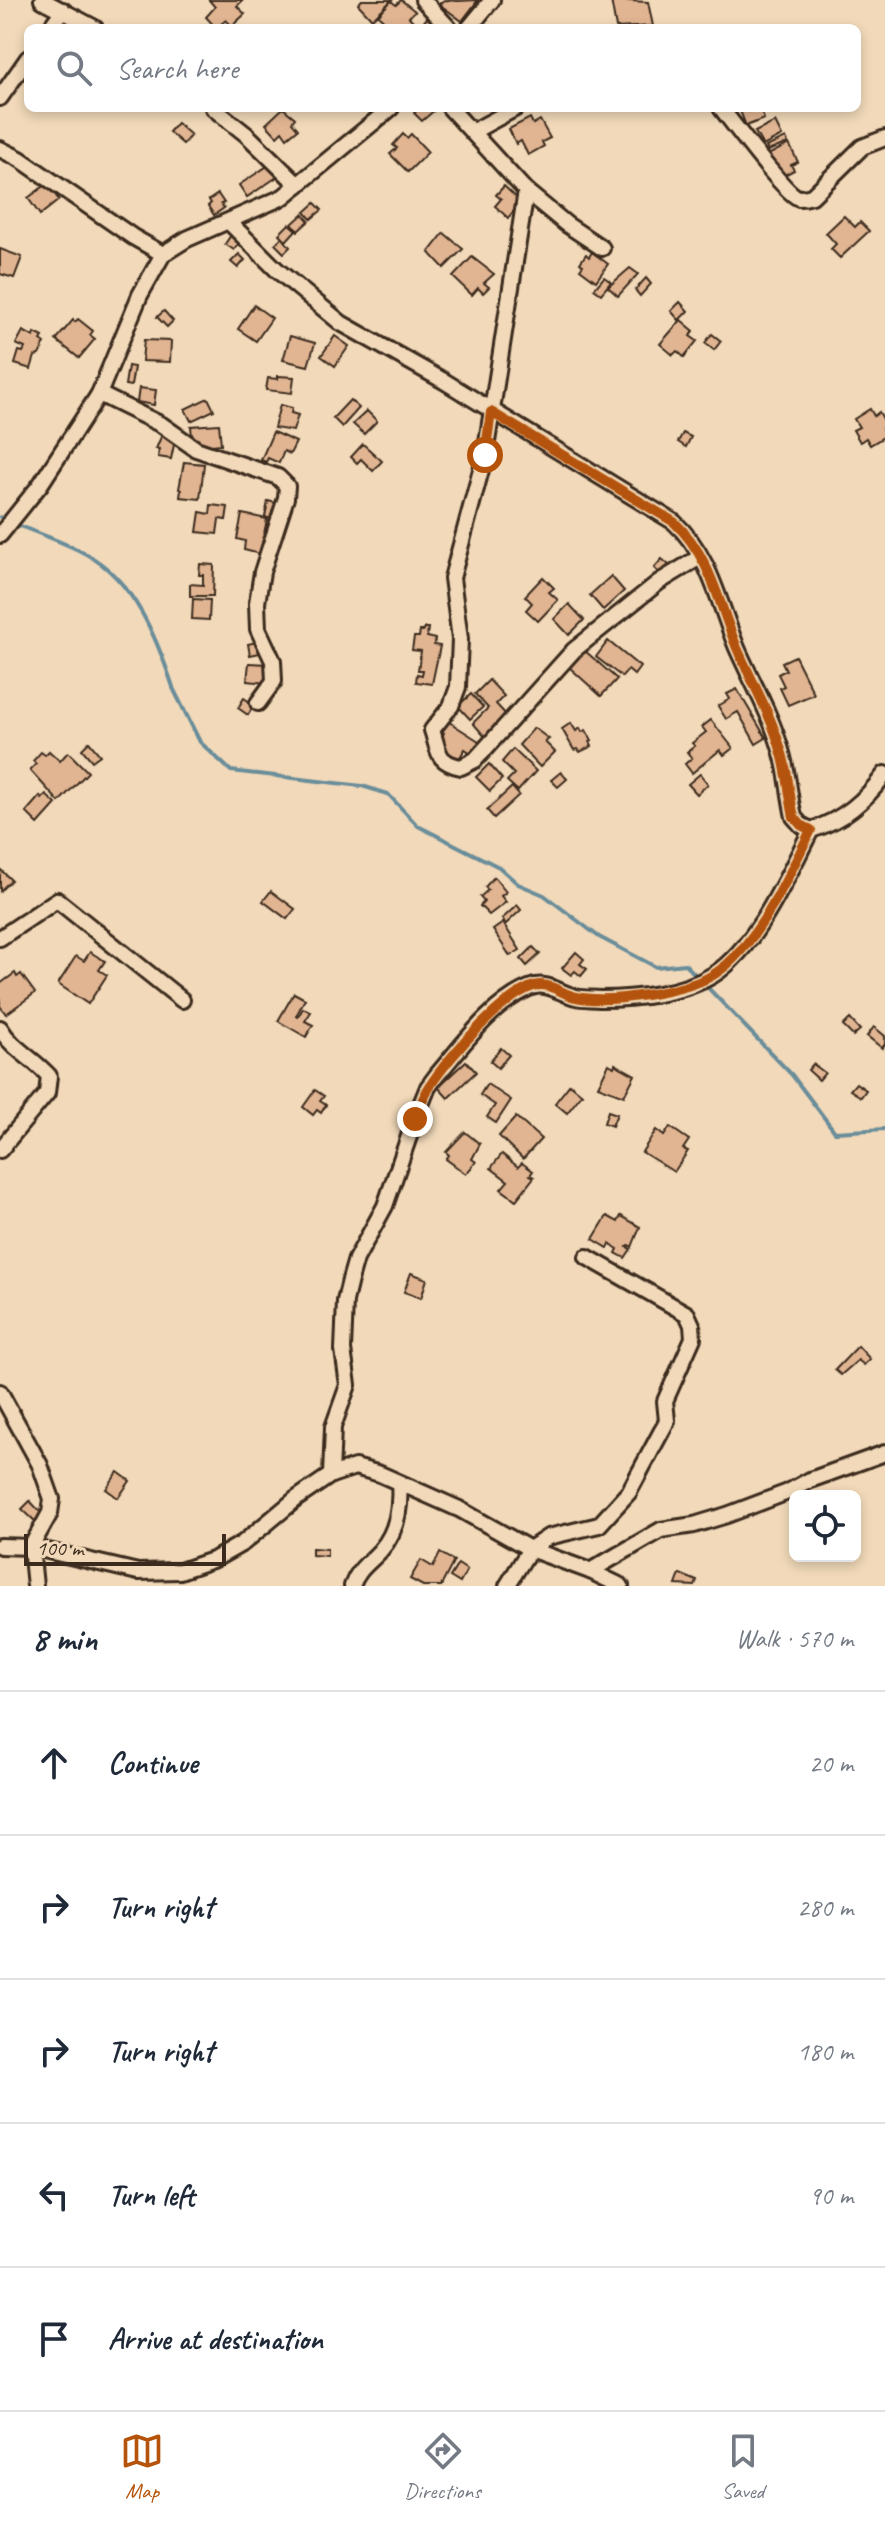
<!DOCTYPE html>
<meta charset="utf-8">
<style>
:root{--surface:#fff;--page:#f6f6f7;--text:#1f2937;--muted:#747a83;--line:#e0e1e3;--accent:#b45309}
body{margin:0;font-family:Caveat,sans-serif;background:var(--page);color:var(--text)}
.controls{position:absolute;right:24px;bottom:24px;display:grid;overflow:hidden;border-radius:12px;box-shadow:0 4px 12px #0003}
.controls button{width:72px;height:72px;display:grid;place-items:center;padding:0;border:0;border-bottom:2px solid var(--line);background:var(--surface);color:var(--text);font:40px sans-serif}
.scale{position:absolute;left:24px;bottom:20px;width:202px;box-sizing:border-box;padding-left:8px;border:4px solid #3b2a1e;border-top:0;font-size:22px;line-height:28px;white-space:nowrap;color:#3b2a1e;-webkit-text-stroke:6px #f1d9b9;paint-order:stroke}
.stop{position:absolute;width:24px;height:24px;margin:-18px;border:6px solid #b45309;border-radius:50%;background:#fff}
.stop.end{background:#b45309;border-color:#fff;box-shadow:0 2px 8px #0008}
.list{margin:0;padding:0;list-style:none}
h2{display:flex;justify-content:space-between;align-items:center;height:104px;margin:0;padding:0 32px;font-size:34px}
h2 small{font-size:26px;font-weight:400;color:var(--muted)}
.list li{display:grid;grid-template-columns:52px 1fr auto;gap:24px;align-items:center;box-sizing:border-box;height:144px;padding:0 32px;border-top:2px solid var(--line)}
.list b{display:block;font-size:30px;white-space:nowrap}
.list em{font-size:26px;font-style:normal;color:var(--muted)}
.icon{flex:none;width:44px;height:44px;fill:none;stroke:currentColor;stroke-width:2;stroke-linecap:round;stroke-linejoin:round}
.map{position:relative;flex:none;width:885px;height:1586px;overflow:hidden}
.search{position:absolute;background:var(--surface);box-shadow:0 4px 12px #0003;left:24px;right:24px;top:24px;height:88px;display:flex;align-items:center;gap:20px;box-sizing:border-box;padding:0 28px;border-radius:12px;color:var(--muted);font-size:30px}
.sheet{height:824px;background:var(--surface)}
nav{display:flex;justify-content:space-around;align-items:center;box-sizing:border-box;height:112px;border-top:2px solid var(--line);background:var(--surface);font-size:22px;color:var(--muted)}
nav a{display:grid;justify-items:center;gap:4px}
nav .on{color:var(--accent)}
.map>svg:first-child{display:block}
.lines{fill:none;stroke-linecap:round;stroke-linejoin:round}
.stream{stroke:#6b8d9a;stroke-width:4}
.building{fill:#e1b592;stroke:#3b2a1e;stroke-width:2}
.minor-casing{stroke:#3b2a1e;stroke-width:20}
.minor{stroke:#f1d9b9;stroke-width:14}
.route{stroke:#b45309;stroke-width:10}
</style>
<div class="map">
<svg width="885" height="1586" viewBox="0 0 885 1586">
<rect width="100%" height="100%" fill="#f1d9b9"/>
<filter id="ink" filterUnits="userSpaceOnUse"><feTurbulence type="fractalNoise" baseFrequency=".0125" numOctaves="2"/><feDisplacementMap in="SourceGraphic" scale="16" xChannelSelector="R" yChannelSelector="G"/><feConvolveMatrix kernelMatrix="1 2 1 2 8 2 1 2 1" color-interpolation-filters="sRGB"/></filter>
<g filter="url(#ink)">
<g class="lines">
<g class="stream">
<path d="M0 517C28 531 59 539 86 554 134 580 157 639 173 687"/>
<polyline points="173,688 200,742 231,771 362,786 388,794 418,826 499,867 518,884 544,895 599,937 656,967 685,964 792,1075 835,1132 885,1129"/>
</g>
</g>
<g class="building">
<polygon points="209,0 243,0 237,6 245,14 232,26 226,20 216,28 206,17 215,7"/>
<polygon points="362,0 361,0 392,0 372,19 358,4"/>
<polygon points="401,0 415,11 409,17 415,23 410,28 392,28 378,15 391,1 396,5"/>
<polygon points="444,0 458,1 478,0 462,21 439,4"/>
<polygon points="611,0 648,2 653,26 616,28"/>
<polygon points="430,15 444,28 418,28"/>
<polygon points="283,108 295,118 292,122 298,129 287,138 282,131 277,136 266,124"/>
<polygon points="420,108 437,108 422,121 414,113"/>
<polygon points="739,108 760,108 764,119 746,126"/>
<polygon points="530,118 533,124 540,120 550,138 542,142 544,146 528,155 521,141 516,144 509,129"/>
<polygon points="775,122 782,136 763,146 755,132"/>
<polygon points="177,123 191,135 183,144 169,132"/>
<polygon points="403,134 407,138 411,134 428,152 408,172 390,154 397,148 393,145"/>
<polygon points="786,138 788,143 768,151 766,147"/>
<polygon points="789,144 798,162 791,165 794,170 779,178 768,155"/>
<polygon points="269,165 277,177 247,197 239,185"/>
<polygon points="47,184 59,200 40,215 28,198"/>
<polygon points="504,186 521,202 508,218 495,206 501,199 496,195"/>
<polygon points="218,194 224,203 221,204 224,208 214,215 208,206 211,203 209,200"/>
<polygon points="315,203 322,210 311,219 305,212"/>
<polygon points="303,214 309,221 298,231 292,224"/>
<polygon points="844,216 855,227 860,222 869,231 840,258 831,249 836,244 826,233"/>
<polygon points="289,224 296,230 286,241 279,234"/>
<polygon points="444,233 463,249 444,268 429,252"/>
<polygon points="231,235 240,242 234,250 225,244"/>
<polygon points="282,237 290,247 284,253 275,244"/>
<polygon points="0,249 22,257 14,278 0,274"/>
<polygon points="592,252 608,264 596,281 580,269 583,265 580,263 586,254 589,257"/>
<polygon points="239,254 245,260 238,268 231,262"/>
<polygon points="472,257 494,274 484,283 489,287 483,293 478,288 472,295 453,277"/>
<polygon points="630,268 638,274 618,296 608,287"/>
<polygon points="604,277 611,282 601,294 594,289"/>
<polygon points="646,278 651,284 640,296 635,290"/>
<polygon points="680,302 688,311 679,320 671,311"/>
<polygon points="254,305 272,318 256,341 238,329"/>
<polygon points="164,311 173,321 167,327 157,317"/>
<polygon points="78,319 93,331 90,335 95,339 79,358 56,340 73,320 75,322"/>
<polygon points="681,320 694,331 690,336 697,341 684,357 677,351 673,355 660,344"/>
<polygon points="23,331 34,337 35,333 43,337 41,340 45,343 39,355 35,356 31,369 15,364 19,351 23,352 25,348 16,344"/>
<polygon points="712,334 721,341 714,350 705,343"/>
<polygon points="290,336 315,343 308,366 283,360"/>
<polygon points="335,336 349,346 335,366 321,356"/>
<polygon points="144,340 171,341 170,362 142,361"/>
<polygon points="128,366 134,367 131,386 125,385"/>
<polygon points="278,376 294,377 292,393 266,390 268,378 278,379"/>
<polygon points="139,388 156,390 154,405 137,402"/>
<polygon points="208,398 214,410 191,421 185,409"/>
<polygon points="350,400 359,408 342,427 333,418"/>
<polygon points="280,405 292,408 291,413 298,415 293,431 274,428"/>
<polygon points="870,409 874,416 879,412 885,422 882,429 885,436 870,445 866,438 860,442 853,430 859,427 854,419"/>
<polygon points="367,411 377,421 364,434 353,424"/>
<polygon points="219,424 221,444 193,447 191,426"/>
<polygon points="163,432 176,435 171,459 158,457 159,449 156,449"/>
<polygon points="273,432 296,442 290,454 284,451 279,463 268,458 266,462 261,460"/>
<polygon points="683,433 691,437 686,447 678,442"/>
<polygon points="363,444 382,461 373,471 361,459 357,463 351,457"/>
<polygon points="184,462 204,464 200,499 180,497 181,490 179,489"/>
<polygon points="268,501 280,504 273,527 266,525 268,518 265,517"/>
<polygon points="211,505 228,507 226,520 219,519 217,534 197,532 200,512 210,514"/>
<polygon points="242,514 267,519 260,554 244,550 245,541 237,539"/>
<polygon points="662,559 669,565 660,574 654,568"/>
<polygon points="200,564 214,565 213,596 190,596 190,584 203,585 203,575 199,575"/>
<polygon points="611,576 624,591 603,610 590,595"/>
<polygon points="543,577 554,588 549,592 558,600 538,621 526,610 532,603 525,596"/>
<polygon points="193,599 210,600 209,620 192,619"/>
<polygon points="569,604 584,620 569,635 554,619"/>
<polygon points="424,628 428,628 427,637 435,639 434,645 440,646 432,684 416,682 417,674 422,675 423,670 418,670 421,651 412,650 414,637 419,637 420,631 423,631"/>
<polygon points="608,641 640,667 634,675 628,670 622,677 596,657"/>
<polygon points="257,642 260,653 250,655 248,644"/>
<polygon points="584,650 617,679 601,696 569,667"/>
<polygon points="795,656 814,694 788,705 780,688 784,686 778,674 786,670 782,662"/>
<polygon points="249,663 268,664 267,683 247,681"/>
<polygon points="489,680 504,696 496,704 509,718 487,739 473,723 488,708 475,694"/>
<polygon points="737,689 766,738 756,744 738,712 726,719 718,706 730,699 727,694"/>
<polygon points="471,694 483,707 470,719 458,706"/>
<polygon points="244,698 254,705 248,715 238,708"/>
<polygon points="446,720 482,743 474,755 465,749 457,762 435,747 444,733 439,729"/>
<polygon points="711,720 733,748 724,755 720,750 692,773 685,764 692,758 687,752 695,746 692,743 706,732 702,727"/>
<polygon points="571,723 576,731 580,728 582,732 586,730 592,741 590,742 592,746 580,752 578,749 574,750 562,729"/>
<polygon points="534,728 549,739 545,742 555,752 540,767 519,745"/>
<polygon points="89,742 100,755 92,761 82,749"/>
<polygon points="513,749 536,771 518,791 507,781 514,774 502,762"/>
<polygon points="49,751 60,761 68,752 88,772 59,802 30,770 36,764 33,761 41,752 45,755"/>
<polygon points="489,764 502,779 490,791 476,777"/>
<polygon points="561,772 567,779 558,787 551,780"/>
<polygon points="700,774 708,784 697,794 688,784"/>
<polygon points="512,787 519,795 494,818 487,810"/>
<polygon points="46,795 56,804 38,824 26,812 40,796 42,799"/>
<polygon points="0,869 11,880 0,891"/>
<polygon points="494,877 506,892 501,896 506,902 489,915 480,906 484,902 480,897 488,890 485,887"/>
<polygon points="271,891 295,909 287,919 263,901"/>
<polygon points="517,905 521,910 506,924 502,919"/>
<polygon points="503,923 520,950 510,956 493,930"/>
<polygon points="533,947 540,954 527,966 521,959"/>
<polygon points="90,952 105,961 99,970 107,975 88,1004 58,984 76,956 84,961"/>
<polygon points="576,952 584,959 580,964 587,969 581,976 575,971 571,975 562,968"/>
<polygon points="15,973 17,977 21,974 35,993 6,1014 0,1006 0,984"/>
<polygon points="294,993 305,999 296,1016 298,1017 303,1008 311,1012 305,1021 313,1025 306,1037 278,1021"/>
<polygon points="850,1019 860,1030 853,1036 843,1026"/>
<polygon points="874,1027 885,1036 885,1044 882,1048 867,1036"/>
<polygon points="501,1048 509,1055 498,1068 490,1061"/>
<polygon points="466,1061 476,1072 448,1098 438,1087"/>
<polygon points="609,1064 614,1067 615,1064 635,1075 624,1096 598,1086"/>
<polygon points="813,1064 825,1073 819,1080 808,1070"/>
<polygon points="856,1083 866,1090 861,1097 850,1090"/>
<polygon points="487,1084 511,1100 496,1123 487,1117 495,1105 480,1095"/>
<polygon points="570,1084 582,1094 567,1113 555,1103"/>
<polygon points="315,1090 324,1096 320,1101 326,1105 321,1113 317,1110 313,1115 303,1107"/>
<polygon points="608,1111 617,1114 612,1126 604,1123"/>
<polygon points="516,1117 541,1139 523,1159 499,1136"/>
<polygon points="670,1127 689,1140 683,1149 688,1151 674,1172 642,1152 656,1130 664,1136"/>
<polygon points="465,1132 480,1144 472,1159 476,1162 466,1174 446,1159 449,1155 446,1152"/>
<polygon points="502,1154 518,1167 522,1163 533,1171 530,1175 534,1177 516,1200 501,1189 508,1181 491,1168"/>
<polygon points="607,1216 618,1222 621,1216 640,1227 632,1247 629,1245 627,1247 631,1249 625,1258 616,1253 618,1249 610,1244 608,1248 593,1239"/>
<polygon points="411,1273 427,1279 421,1298 404,1292"/>
<polygon points="858,1346 870,1359 864,1365 858,1360 841,1375 835,1370"/>
<polygon points="118,1472 130,1481 118,1498 106,1489"/>
<polygon points="30,1501 44,1516 37,1523 22,1509"/>
<polygon points="312,1548 327,1549 327,1556 312,1555"/>
<polygon points="440,1553 454,1561 441,1586 423,1586 410,1579 421,1560 433,1567"/>
<polygon points="458,1564 467,1570 460,1583 450,1577"/>
<polygon points="680,1574 697,1581 695,1586 676,1585"/>
</g>
<g class="lines">
<g class="minor-casing">
<g id="minor">
<polyline points="42,0 95,28"/>
<polyline points="423,0 449,28"/>
<polyline points="50,28 63,10"/>
<polyline points="469,28 492,0"/>
<polyline points="0,98 28,58"/>
<polyline points="213,108 247,135 298,185"/>
<polyline points="450,108 526,191 566,224 602,248"/>
<path d="M721 108C733 123 786 195 799 198 802 198 809 197 812 196L862 147 885 138"/>
<polyline points="472,132 516,108"/>
<polyline points="0,149 20,159 133,237 163,254"/>
<path d="M526 191 485 455 452 578 460 639 458 687 451 706 432 730C439 751 436 762 461 767L475 760 574 650 659 582 700 557"/>
<path d="M229 222 277 270 341 323 444 381 674 522C710 555 719 604 737 648 752 682 771 715 781 750 788 772 789 795 794 817L801 825 811 830C843 820 865 801 885 774"/>
<polyline points="99,394 162,425 196,449 278,477 287,486 286,498 262,572 257,603 258,629 273,661 274,681 258,703"/>
<polyline points="0,535 40,485 99,394 140,295 163,254 187,239 283,197 391,108"/>
<polyline points="0,938 57,900 182,1000"/>
<path d="M0 1028C12 1049 33 1058 49 1076L47 1093 0 1150"/>
<polyline points="0,1392 40,1465 52,1499 50,1513 31,1547 35,1586"/>
<path d="M331 1475 333 1427 348 1385 343 1350 345 1301 350 1280 356 1259 385 1206 415 1119 428 1087 437 1075C463 1045 491 1004 529 988 547 980 560 994 576 997 583 999 592 998 600 999 635 999 682 994 713 975 757 947 788 875 811 830"/>
<polyline points="0,1546 31,1547 138,1572 180,1571 215,1559 243,1543 296,1499 331,1475 355,1467 380,1474 459,1509 530,1549 590,1571 621,1586"/>
<polyline points="590,1571 661,1530 694,1525 727,1515 788,1492 810,1480 885,1453"/>
<path d="M352 1586C358 1569 368 1564 380 1551 397 1532 401 1507 399 1483"/>
<polyline points="507,1586 530,1549 548,1537 599,1525 629,1492 667,1421 665,1401 693,1338 692,1325 687,1314 587,1257"/>
</g>
</g>
<use href="#minor" class="minor"/>
</g>
</g>
<g class="lines" filter="url(#ink)">
<path class="route" d="M415 1119C420 1108 423 1096 430 1086 446 1060 511 985 541 985 554 985 564 995 576 997 608 1004 685 992 713 975 757 948 789 875 811 830L801 825 794 817C789 795 788 772 781 750 771 715 752 682 737 648 719 604 710 555 674 522L491 412 485 455"/>
</g>
</svg>
<div class="controls">
<button><svg class="icon" aria-label="locate" viewBox="0 0 24 24"><circle cx="12" cy="12" r="6"/><path d="M12 2v4M12 18v4M2 12h4M18 12h4"/></svg></button>
</div>
<div class="scale">100 m</div>
<div class="stop" style="left:485px;top:455px"></div>
<div class="stop end" style="left:415px;top:1119px"></div>
<div class="search"><svg class="icon" aria-label="search" viewBox="0 0 24 24"><circle cx="10" cy="10" r="6"/><path d="M15 15l6 6"/></svg>Search here</div>
</div>
<section class="sheet">
<h2>8 min<small>Walk · 570 m</small></h2>
<ul class="list">
<li><svg class="icon" aria-label="ahead" viewBox="0 0 24 24"><path d="M12 20V5M6 11l6-6 6 6"/></svg><div><b>Continue</b></div><em>20 m</em></li>
<li><svg class="icon" aria-label="right" viewBox="0 0 24 24"><path d="M7 20v-9h11M14 6l5 5-5 5"/></svg><div><b>Turn right</b></div><em>280 m</em></li>
<li><svg class="icon" aria-label="right" viewBox="0 0 24 24"><path d="M7 20v-9h11M14 6l5 5-5 5"/></svg><div><b>Turn right</b></div><em>180 m</em></li>
<li><svg class="icon" aria-label="left" viewBox="0 0 24 24"><path d="M17 20v-9H6M10 6l-5 5 5 5"/></svg><div><b>Turn left</b></div><em>90 m</em></li>
<li><svg class="icon" aria-label="arrive" viewBox="0 0 24 24"><path d="M6 21V4h12l-3 4 3 4H6"/></svg><div><b>Arrive at destination</b></div></li>
</ul>
</section>
<nav>
<a class="on"><svg class="icon" aria-label="map" viewBox="0 0 24 24"><path d="M3 6l6-2 6 2 6-2v14l-6 2-6-2-6 2zM9 4v14M15 6v14"/></svg>Map</a>
<a><svg class="icon" aria-label="directions" viewBox="0 0 24 24"><path d="M12 3l9 9-9 9-9-9zM9 14v-3h6M13 9l2 2-2 2"/></svg>Directions</a>
<a><svg class="icon" aria-label="saved" viewBox="0 0 24 24"><path d="M7 4h10v16l-5-4-5 4z"/></svg>Saved</a>
</nav>
